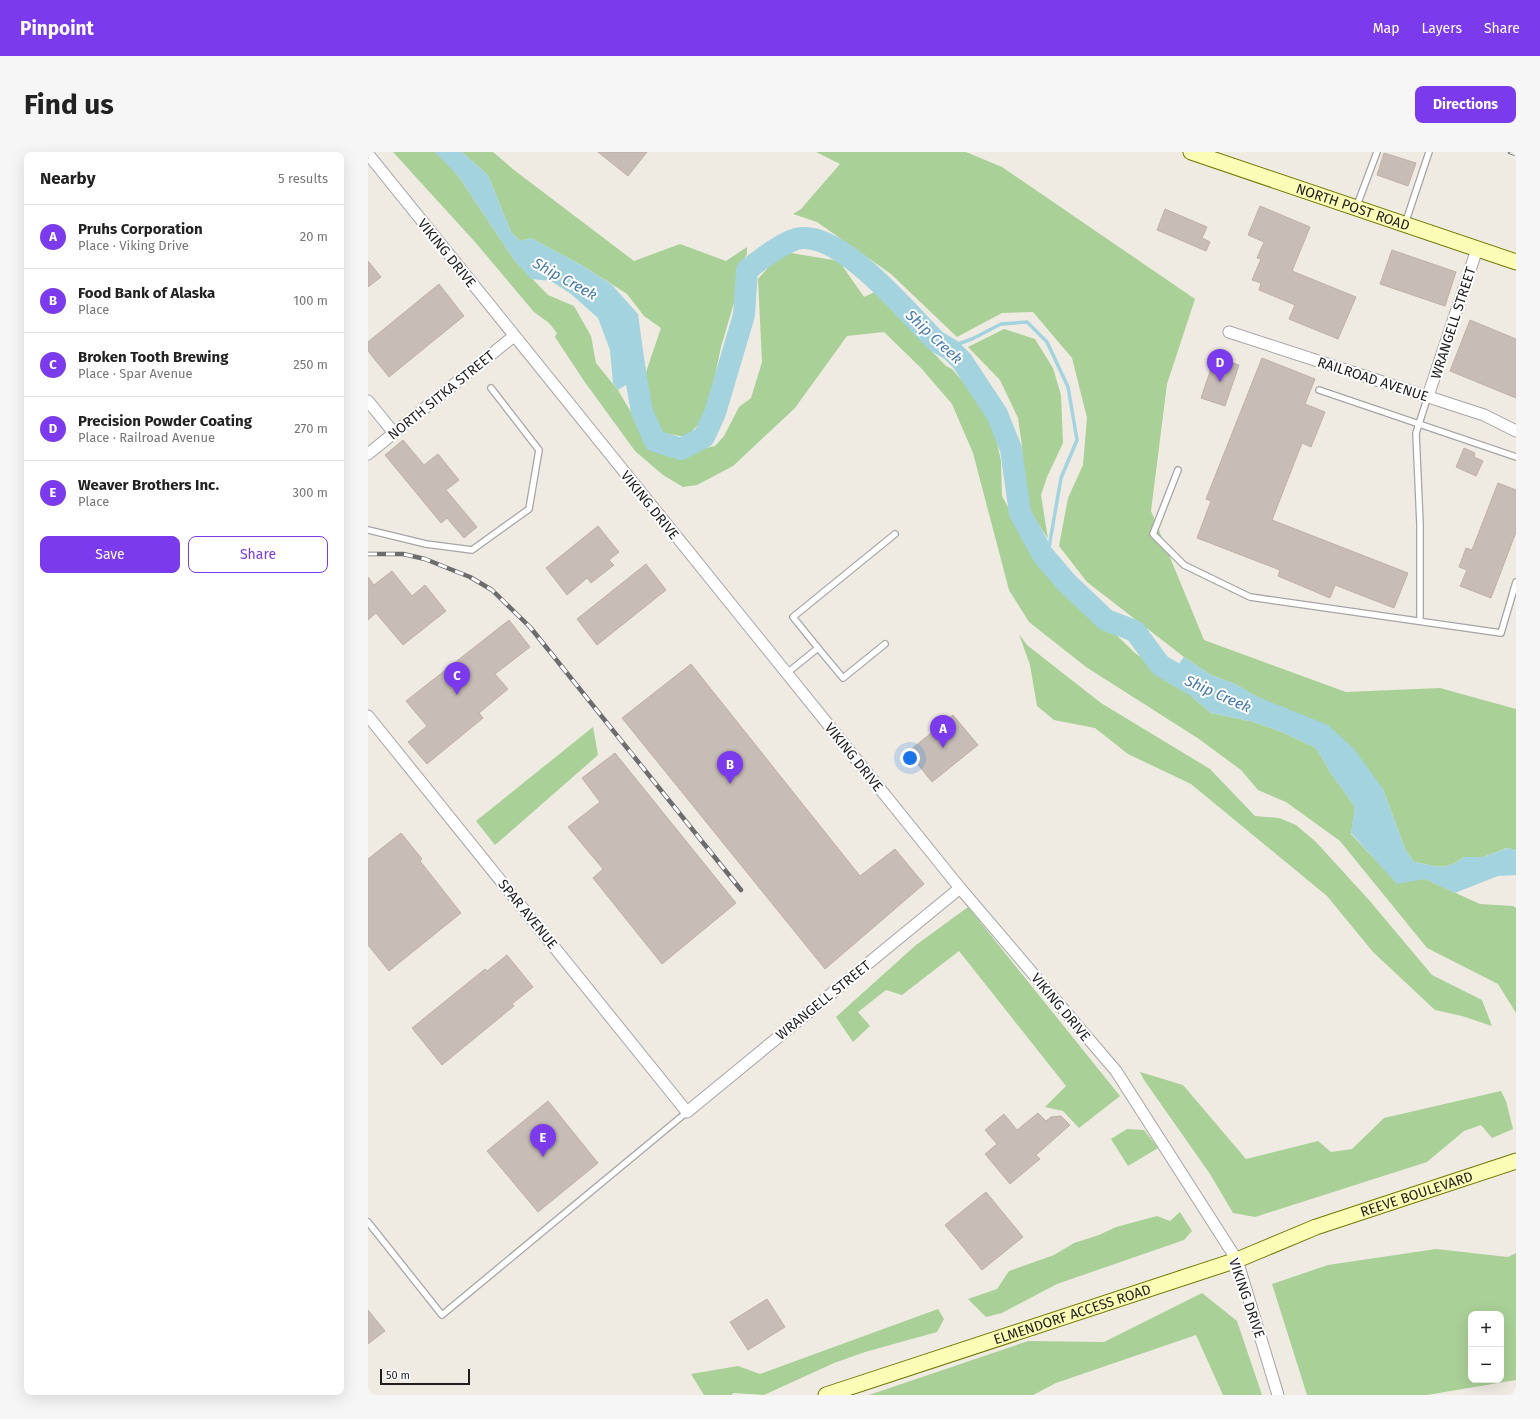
<!DOCTYPE html>
<meta charset="utf-8">
<style>
:root{--surface:#fff;--page:#f6f6f6;--text:#222;--muted:#767676;--line:#e0e0e0;--accent:#7c3aed}
body{margin:0;font-family:"Fira Sans",sans-serif;background:var(--page);color:var(--text)}
.controls{position:absolute;right:12px;bottom:12px;display:grid;overflow:hidden;border-radius:8px;box-shadow:0 4px 16px #0002}
.controls button{width:36px;height:36px;display:grid;place-items:center;padding:0;border:0;border-bottom:1px solid var(--line);background:var(--surface);color:var(--text);font:20px sans-serif}
.scale{position:absolute;left:12px;bottom:10px;width:90px;box-sizing:border-box;padding-left:4px;border:2px solid #1e1e1e;border-top:0;font-size:11px;line-height:14px;white-space:nowrap;color:#1e1e1e;-webkit-text-stroke:3px #fff;paint-order:stroke}
.you{position:absolute;left:542px;top:606px;width:14px;height:14px;margin:-10px;border:3px solid #fff;border-radius:50%;background:#1a73e8;box-shadow:0 0 0 6px #1a73e833}
.badge{display:grid;place-items:center;width:26px;height:26px;border-radius:50%;background:var(--accent);color:#fff;font-size:13px;font-weight:700}
.pin{position:absolute;translate:-50% -33px;filter:drop-shadow(0 1px 2px #0008)}
.pin::after{content:'';position:absolute;top:21px;width:14px;height:12px;background:inherit;clip-path:polygon(0 0,100% 0,50% 100%)}
.list{margin:0;padding:0;list-style:none}
h2{display:flex;justify-content:space-between;align-items:center;height:52px;margin:0;padding:0 16px;font-size:17px}
h2 small{font-size:13px;font-weight:400;color:var(--muted)}
.list li{display:grid;grid-template-columns:26px 1fr auto;gap:12px;align-items:center;box-sizing:border-box;height:64px;padding:0 16px;border-top:1px solid var(--line)}
.list b{display:block;font-size:15px;white-space:nowrap}
.list p{margin:0;font-size:13px;white-space:nowrap;color:var(--muted)}
.list em{font-size:13px;font-style:normal;color:var(--muted)}
.actions{display:flex;gap:8px;padding:12px 16px}
.actions a{flex:1;padding:9px 0;border:1px solid var(--accent);border-radius:8px;text-align:center;font-size:14px;color:var(--accent)}
.actions .main{background:var(--accent);color:#fff}
.map{position:relative;flex:none;width:1148px;height:1243px;overflow:hidden;border-radius:8px}
header{display:flex;align-items:center;gap:24px;box-sizing:border-box;height:56px;padding:0 20px;background:var(--accent);color:#fff}
header strong{font-size:19px}
nav{display:flex;gap:22px;margin-inline-start:auto;font-size:14px}
.intro{display:flex;align-items:center;justify-content:space-between;box-sizing:border-box;height:96px;padding:0 24px}
h1{margin:0;font-size:28px}
.button{padding:10px 18px;border-radius:8px;background:var(--accent);color:#fff;font-size:14px;font-weight:700}
main{display:flex;gap:24px;padding:0 24px}
aside{flex:1;background:var(--surface);border-radius:8px;box-shadow:0 4px 16px #0002}
.map>svg:first-child{display:block}
.forest{fill:#a9d096;fill-rule:evenodd}
.water{fill:#a2d3df}
.lines{fill:none;stroke-linecap:round;stroke-linejoin:round}
.stream{stroke:#a2d3df;stroke-width:3.5}
.river{stroke:#a2d3df;stroke-width:22}
.building{fill:#c7bdb6;stroke:#c1b0a5}
.lane-casing{stroke:#a5a5a5;stroke-width:8}
.street-casing{stroke:#a5a5a5;stroke-width:13}
.secondary-casing{stroke:#707901;stroke-width:17}
.lane{stroke:#fff;stroke-width:5.5}
.street{stroke:#fff;stroke-width:11}
.secondary{stroke:#fbfcb5;stroke-width:15}
.rail-casing{stroke:#6c6c6c;stroke-width:4.5}
.rail{stroke:#fff;stroke-width:3;stroke-dasharray:9;stroke-linecap:butt}
.labels{text-anchor:middle;stroke-width:4;stroke-linejoin:round;paint-order:stroke}
.street-label{font-size:14px;fill:#1e1e1e;stroke:#fff}
.water-label{font-size:15px;font-style:italic;fill:#447aa9;stroke:#fff}
</style>
<header>
<strong>Pinpoint</strong>
<nav><a>Map</a><a>Layers</a><a>Share</a></nav>
</header>
<div class="intro"><h1>Find us</h1><a class="button">Directions</a></div>
<main>
<aside>
<h2>Nearby<small>5 results</small></h2>
<ul class="list">
<li><span class="badge">A</span><div><b>Pruhs Corporation</b><p>Place · Viking Drive</p></div><em>20 m</em></li>
<li><span class="badge">B</span><div><b>Food Bank of Alaska</b><p>Place</p></div><em>100 m</em></li>
<li><span class="badge">C</span><div><b>Broken Tooth Brewing</b><p>Place · Spar Avenue</p></div><em>250 m</em></li>
<li><span class="badge">D</span><div><b>Precision Powder Coating</b><p>Place · Railroad Avenue</p></div><em>270 m</em></li>
<li><span class="badge">E</span><div><b>Weaver Brothers Inc.</b><p>Place</p></div><em>300 m</em></li>
</ul>
<div class="actions"><a class="main">Save</a><a>Share</a></div>
</aside>
<div class="map">
<svg width="1148" height="1243" viewBox="0 0 1148 1243">
<rect width="100%" height="100%" fill="#efebe3"/>
<g class="forest">
<polygon points="25,0 67,0 76,8 91,25 147,109 180,143 206,154 223,184 228,211 250,238 278,286 294,299 311,302 347,294 356,284 371,255 383,246 394,210 390,127 408,107 423,101 471,109 496,145 507,140 578,214 584,217 603,239 625,272 633,309 634,344 662,396 702,445 742,477 767,501 801,525 843,561 886,570 916,581 948,596 962,620 987,655 983,682 1029,731 1057,727 1112,752 1145,754 1148,756 1148,861 1130,832 1059,796 972,689 918,650 890,638 873,618 831,587 718,515 661,470 641,438 605,301 584,252 553,216 516,180 479,184 427,256 365,314 329,333 315,335 295,323 267,299 216,229 187,185 189,181 181,171 166,160 107,90"/>
<polygon points="94,0 125,0 146,18 266,109 312,92 358,109 379,95 379,102 368,121 370,137 353,195 338,265 318,285 295,281 284,271 278,220 293,176 276,164 259,142 215,114 163,86 152,89 143,80 120,23"/>
<path d="M448 0H598L634 15 827 147 799 232 783 359 836 488 978 540 1072 536 1148 557V698L1139 696 1115 705H1096C1077 720 1068 714 1046 710L1037 697 1015 637 888 544 867 532 843 523 816 505 719 430 691 394 700 346 715 313 719 266 704 206 665 160 634 161 589 185 523 122 449 70 425 62 433 57 472 12Z"/>
<polygon points="636,177 667,187 685,216 693,243 695,291 679,325 673,343 680,387 658,353 654,294 650,266 632,228 600,195"/>
<polygon points="651,482 659,493 733,551 842,617 887,664 911,666 928,673 948,690 1001,748 1064,823 1114,848 1124,874 1094,864 1067,858 1005,800 959,744 823,632 760,602 727,576 686,568 669,554 662,513"/>
<polygon points="225,575 230,603 127,693 108,669"/>
<polygon points="600,755 752,944 711,976 695,959 677,955 698,934 591,799 534,843 518,838 490,860 502,874 485,890 468,865 548,793"/>
<polygon points="772,920 815,933 878,1007 950,989 963,1000 984,997 1016,966 1133,939 1138,949 1145,977 1124,986 1113,973 1096,979 1059,1010 887,1065 865,1061 842,1022 776,928"/>
<polygon points="759,977 776,978 790,996 760,1014 743,987"/>
<polygon points="812,1060 824,1079 816,1088 689,1132 634,1161 618,1165 600,1147 629,1137 641,1119 686,1103 706,1091 731,1083 748,1075 789,1064 802,1069"/>
<path d="M1068 1097 1140 1105 1148 1101V1228L1059 1243H939L904 1132 960 1113ZM1103 1162H1133V1228H1103Z"/>
<polygon points="834,1141 869,1169 894,1243 855,1243 828,1183 688,1231 665,1243 501,1243 660,1189 736,1190"/>
<polygon points="570,1157 576,1167 569,1180 497,1200 466,1211 396,1243 366,1241 363,1243 336,1243 323,1222 370,1214 392,1222"/>
</g>
<g class="water">
<polygon points="67,0 94,0 120,23 143,80 152,89 163,86 215,114 244,133 270,162 278,220 250,238 245,231 242,198 230,166 203,142 183,129 163,127 147,109 91,25"/>
<path d="M816 505 843 523 867 532 888 544 960 573 986 597 1015 637 1037 697 1046 710C1068 714 1077 720 1096 705H1115L1140 696 1148 698V723L1130 724 1087 741 1057 727 1029 732 983 681 987 655 962 620 948 596 916 581 886 570 843 561 801 525Z"/>
</g>
<g class="lines">
<polyline class="stream" points="579,196 604,187 633,172 659,170 679,190 700,235 709,288 693,326 679,407"/>
<path class="river" d="M263 197 274 260 287 289 313 297 336 285 347 261 376 163 379 118C392 108 418 87 434 86 476 83 540 161 568 189L583 198 594 209 629 262 643 297 652 361 675 403 698 430 738 468 767 479 792 513 831 536"/>
</g>
<g class="building">
<polygon points="230,0 279,0 260,24"/>
<polygon points="1016,1 1048,11 1040,34 1009,23"/>
<polygon points="892,54 942,75 924,119 988,145 970,187 921,167 927,153 891,138 893,131 884,128 893,107 889,106 896,90 880,83"/>
<polygon points="797,57 839,75 834,86 842,90 838,99 789,78"/>
<polygon points="1024,98 1088,120 1077,154 1012,132"/>
<polygon points="0,109 13,125 0,135"/>
<polygon points="71,132 96,164 21,225 0,199 0,190"/>
<polygon points="1102,168 1148,187 1148,246 1082,219"/>
<polygon points="847,205 871,213 857,254 833,246"/>
<polygon points="894,206 947,227 937,252 957,260 943,295 934,291 904,368 1040,421 1026,456 967,433 962,446 910,424 912,418 829,386 843,349 838,347"/>
<polygon points="35,288 56,313 70,302 91,328 78,338 109,375 96,386 79,366 73,371 17,303"/>
<polygon points="1096,296 1107,301 1106,305 1115,309 1108,324 1088,315"/>
<polygon points="1130,331 1148,338 1148,380 1123,446 1092,434 1099,418 1091,415 1098,396 1104,398"/>
<polygon points="230,374 251,400 241,408 246,413 223,431 219,426 199,443 178,416"/>
<polygon points="278,412 298,438 229,493 209,467"/>
<polygon points="24,419 44,444 57,433 78,459 35,493 8,461 0,468 0,425 6,433"/>
<polygon points="141,468 162,495 127,522 140,537 111,561 115,566 59,612 40,590 59,574 38,549"/>
<polygon points="323,512 492,724 527,697 556,732 457,817 254,566"/>
<polygon points="585,563 610,593 564,630 540,600"/>
<polygon points="247,601 368,751 294,812 225,726 235,717 200,675 232,650 214,626"/>
<polygon points="33,681 54,707 52,709 93,761 21,819 0,793 0,707"/>
<polygon points="139,803 165,835 144,852 146,854 74,913 44,876 117,817 119,819"/>
<polygon points="180,949 230,1011 170,1060 119,999"/>
<polygon points="670,961 678,969 683,965 693,964 702,973 668,1003 672,1007 642,1032 617,1002 629,992 617,978 636,962 649,978"/>
<polygon points="618,1040 655,1085 614,1118 577,1073"/>
<polygon points="399,1147 417,1175 380,1198 362,1170"/>
<polygon points="0,1158 17,1179 0,1192"/>
</g>
<g class="lines">
<g class="lane-casing">
<g id="lane">
<polyline points="988,56 1009,0"/>
<polyline points="1037,72 1061,0"/>
<polyline points="951,238 1148,305"/>
<polyline points="810,318 785,382 816,413 882,445 1133,481 1148,430"/>
<polyline points="0,378 58,392 104,398 161,357 171,298 123,236"/>
<polyline points="1052,469 1052,372 1048,281 1060,244"/>
<polyline points="450,496 475,526 517,492"/>
<polyline points="419,521 450,496 425,465 527,382"/>
<polyline points="0,1070 74,1163 319,960"/>
</g>
</g>
<g class="street-casing">
<g id="street">
<polyline points="0,2 592,736 748,919 869,1108 910,1243"/>
<polyline points="861,180 1116,263 1148,279"/>
<polyline points="1060,244 1109,97"/>
<polyline points="0,249 26,281"/>
<polyline points="0,302 146,184"/>
<polyline points="0,564 319,960 592,736"/>
</g>
</g>
<g class="secondary-casing">
<g id="secondary">
<path id="s1" d="M823 0 1148 110"/>
<path id="s2" d="M458 1243 869 1108 948 1075 1148 1009"/>
</g>
</g>
<use href="#lane" class="lane"/>
<use href="#street" class="street"/>
<use href="#secondary" class="secondary"/>
<g class="rail-casing">
<g id="rail">
<polyline points="1142,0 1148,2"/>
<polyline points="0,402 35,402 57,407 102,425 124,438 162,475 373,738"/>
</g>
</g>
<use href="#rail" class="rail"/>
</g>
<g class="labels">
<g class="street-label">
<text dy="5" stroke="none"><textPath href="#s1" startOffset="171">NORTH POST ROAD</textPath></text>
<text transform="translate(79 101) rotate(51)" y="5">VIKING DRIVE</text>
<text transform="translate(1085 171) rotate(-72)" y="5">WRANGELL STREET</text>
<text transform="translate(1005 227) rotate(18)" y="5">RAILROAD AVENUE</text>
<text transform="translate(73 243) rotate(-39)" y="5">NORTH SITKA STREET</text>
<text transform="translate(282 353) rotate(51)" y="5">VIKING DRIVE</text>
<text transform="translate(486 605) rotate(51)" y="5">VIKING DRIVE</text>
<text transform="translate(160 762) rotate(51)" y="5">SPAR AVENUE</text>
<text transform="translate(455 848) rotate(-39)" y="5">WRANGELL STREET</text>
<text transform="translate(693 855) rotate(50)" y="5">VIKING DRIVE</text>
<text dy="5" stroke="none"><textPath href="#s2" startOffset="624">REEVE BOULEVARD</textPath></text>
<text transform="translate(879 1146) rotate(71)" y="5">VIKING DRIVE</text>
<text dy="5" stroke="none"><textPath href="#s2" startOffset="259">ELMENDORF ACCESS ROAD</textPath></text>
</g>
<g class="water-label">
<text transform="translate(197 127) rotate(29)" y="5">Ship Creek</text>
<text transform="translate(566 185) rotate(43)" y="5">Ship Creek</text>
<text transform="translate(850 542) rotate(24)" y="5">Ship Creek</text>
</g>
</g>
</svg>
<div class="controls">
<button>+</button>
<button>−</button>
</div>
<div class="scale">50 m</div>
<div class="you"></div>
<div class="pin badge" style="left:575px;top:596px">A</div>
<div class="pin badge" style="left:362px;top:632px">B</div>
<div class="pin badge" style="left:89px;top:543px">C</div>
<div class="pin badge" style="left:852px;top:230px">D</div>
<div class="pin badge" style="left:175px;top:1005px">E</div>
</div>
</main>
